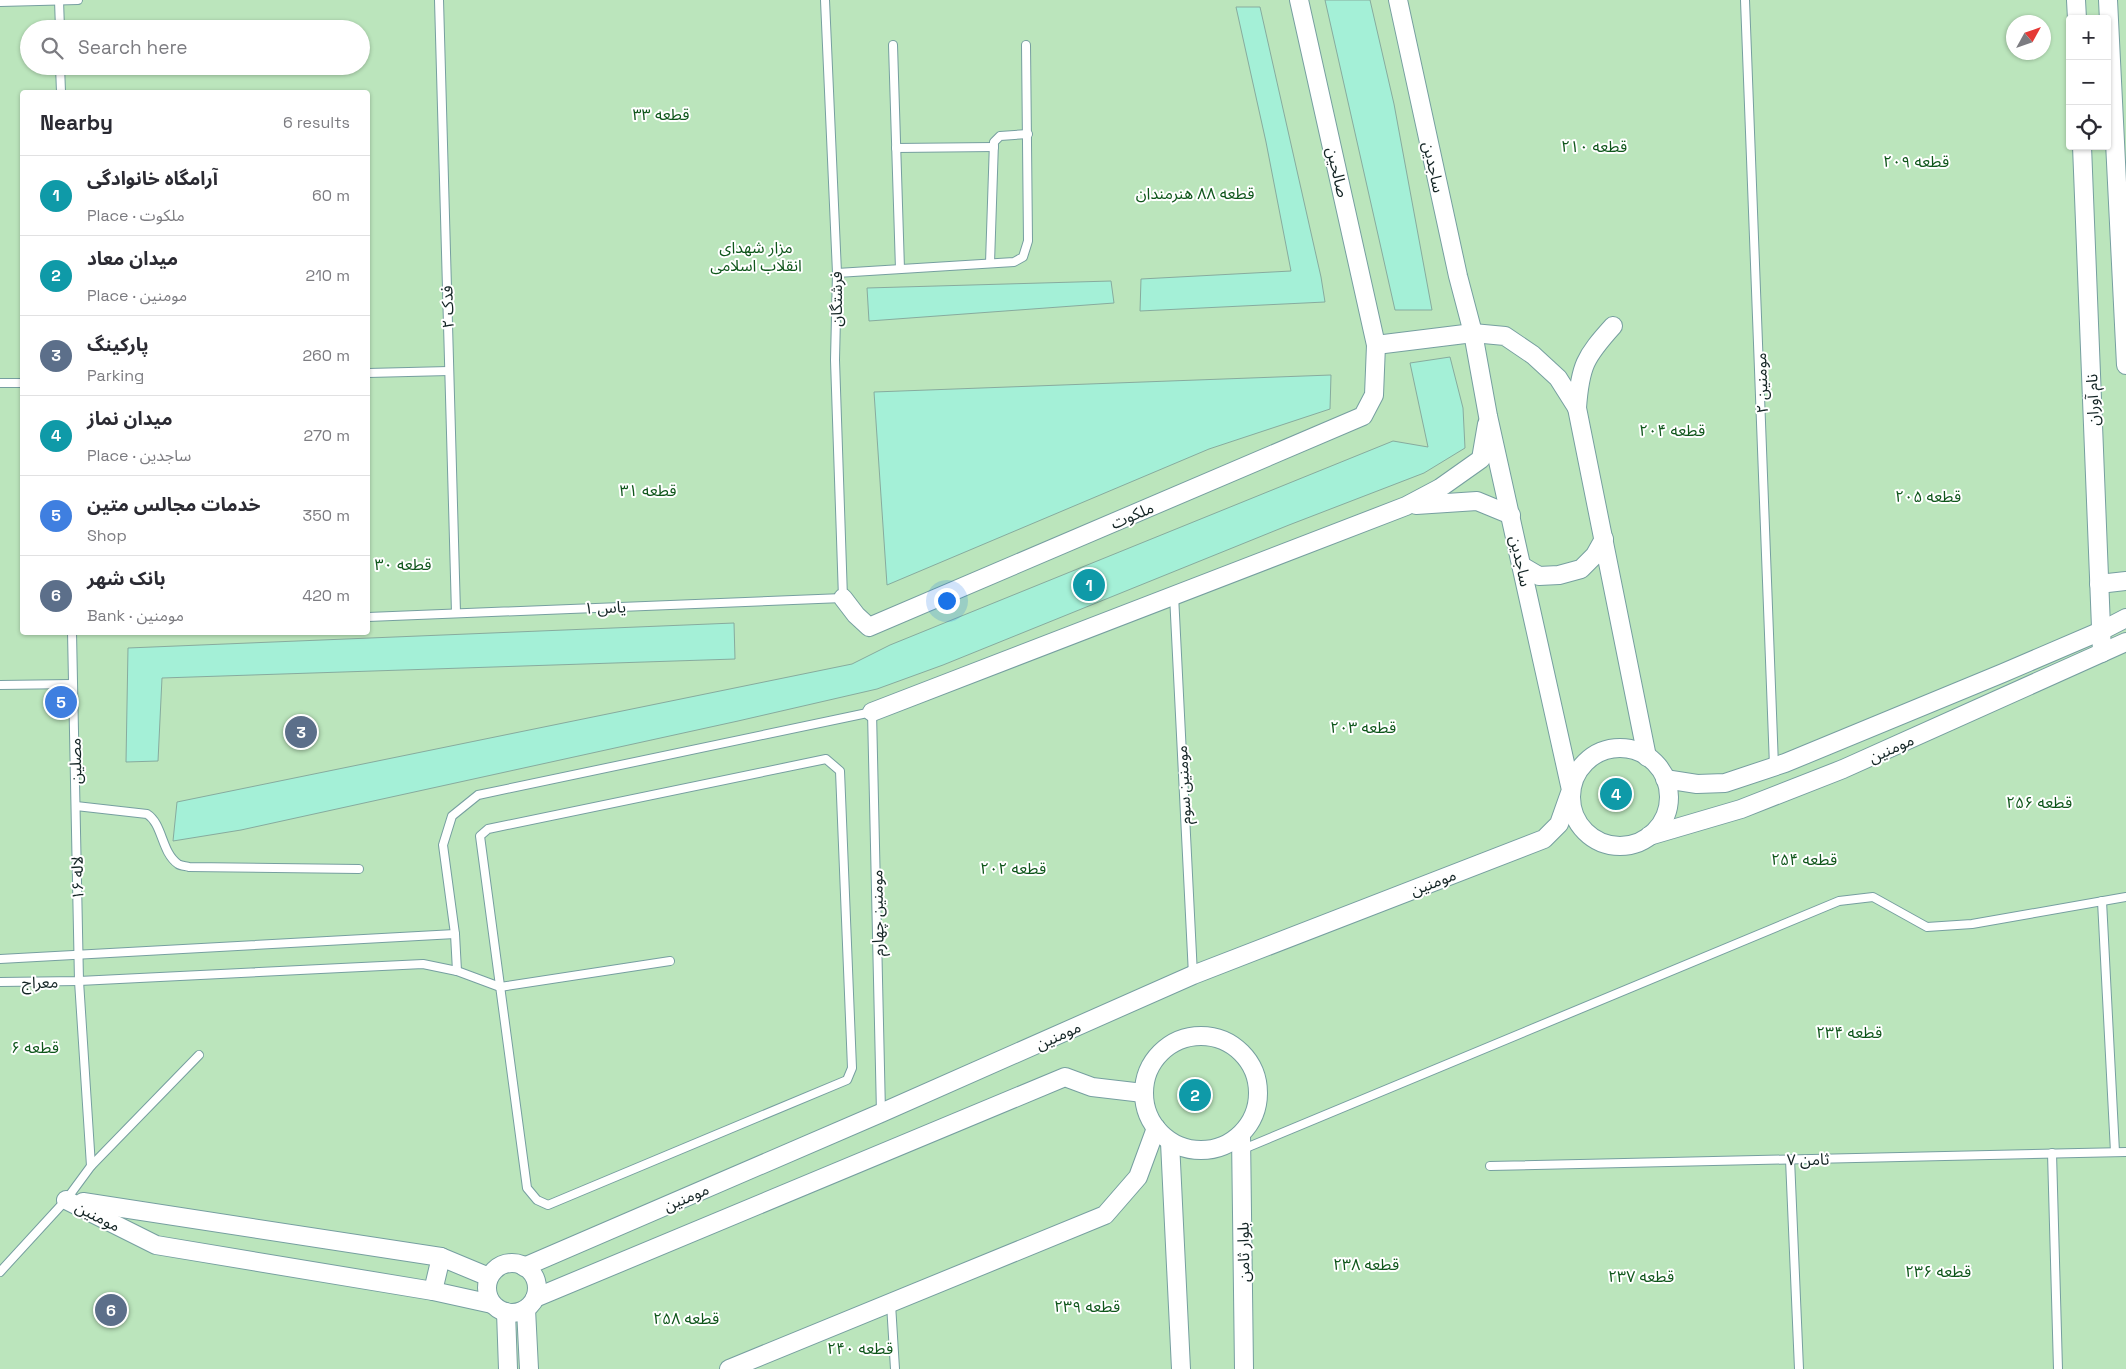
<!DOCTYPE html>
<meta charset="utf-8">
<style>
:root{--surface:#fff;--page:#f7f7f7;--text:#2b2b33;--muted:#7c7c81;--line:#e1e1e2;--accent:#d93025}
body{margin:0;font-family:"Space Grotesk","Noto Sans Arabic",sans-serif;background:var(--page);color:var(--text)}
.controls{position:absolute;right:15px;top:15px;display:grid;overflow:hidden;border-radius:5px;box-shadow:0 1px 4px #0004}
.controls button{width:45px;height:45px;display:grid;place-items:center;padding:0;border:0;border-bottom:1px solid var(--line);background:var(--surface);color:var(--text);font:25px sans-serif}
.compass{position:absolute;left:2006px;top:15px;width:45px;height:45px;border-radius:50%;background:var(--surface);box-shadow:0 1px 4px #0004;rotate:50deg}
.you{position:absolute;left:946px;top:600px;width:18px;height:18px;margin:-12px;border:4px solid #fff;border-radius:50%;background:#1a73e8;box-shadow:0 0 0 8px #1a73e833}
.badge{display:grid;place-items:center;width:32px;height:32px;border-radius:50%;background:var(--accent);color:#fff;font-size:16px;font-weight:700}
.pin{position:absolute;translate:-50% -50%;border:2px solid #fff;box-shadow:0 1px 5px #0006}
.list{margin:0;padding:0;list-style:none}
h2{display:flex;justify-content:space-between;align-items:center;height:65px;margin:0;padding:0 20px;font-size:21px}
h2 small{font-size:16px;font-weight:400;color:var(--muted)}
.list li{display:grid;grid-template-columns:32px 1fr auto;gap:15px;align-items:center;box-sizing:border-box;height:80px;padding:0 20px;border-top:1px solid var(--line)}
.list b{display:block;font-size:19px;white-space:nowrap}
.list p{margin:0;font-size:16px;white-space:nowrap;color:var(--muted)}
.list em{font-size:16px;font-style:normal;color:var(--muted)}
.icon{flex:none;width:28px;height:28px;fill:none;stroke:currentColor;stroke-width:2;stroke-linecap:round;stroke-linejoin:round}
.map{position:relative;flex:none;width:2126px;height:1369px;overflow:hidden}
.search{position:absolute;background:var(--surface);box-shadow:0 1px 4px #0004;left:20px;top:20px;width:350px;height:55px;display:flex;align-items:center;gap:12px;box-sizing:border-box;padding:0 18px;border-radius:28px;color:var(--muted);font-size:19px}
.panel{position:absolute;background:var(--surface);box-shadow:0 1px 4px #0004;left:20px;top:90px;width:350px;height:545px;border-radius:5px}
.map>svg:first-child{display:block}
.green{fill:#bbe5bc;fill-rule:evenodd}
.building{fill:#a4f0d7;stroke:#87ab9e}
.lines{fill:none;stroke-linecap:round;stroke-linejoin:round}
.service-casing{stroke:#769fa0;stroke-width:10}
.tertiary-casing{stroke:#769fa0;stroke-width:20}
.service{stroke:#fff;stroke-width:8}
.tertiary{stroke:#fff;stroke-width:18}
.labels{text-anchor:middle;stroke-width:4;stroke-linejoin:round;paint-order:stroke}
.park-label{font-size:16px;fill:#0f561b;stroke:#fff}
.street-label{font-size:16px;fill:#132424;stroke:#fff}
</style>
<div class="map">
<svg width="2126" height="1369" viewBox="0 0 2126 1369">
<rect width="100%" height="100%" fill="#dcfeff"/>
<path class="green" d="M0 0H2126V1369H0ZM2070 19H2107V146H2070ZM2014 22H2044V52H2014ZM29 29H361V66H29ZM22 92H368V632H22Z"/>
<g class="building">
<polygon points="1325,0 1370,0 1394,104 1432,310 1395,310"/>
<polygon points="1236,7 1260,7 1321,277 1325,302 1140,311 1141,279 1291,271 1266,142"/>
<polygon points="1111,281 1114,303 869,321 867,288"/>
<polygon points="1450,357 1463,408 1465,448 1424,473 1289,525 943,665 877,689 738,721 241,830 173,841 177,802 852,664 890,645 1393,441 1428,447 1410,363"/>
<polygon points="1331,375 1330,409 1209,449 887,585 874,392"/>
<polygon points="734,623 735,659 162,678 158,761 126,762 128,648"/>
</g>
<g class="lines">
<g class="service-casing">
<g id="service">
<polyline points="59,0 60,29"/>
<polyline points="439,0 456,613"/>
<polyline points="1745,0 1774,766"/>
<polyline points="0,2 78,0"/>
<polyline points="893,45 900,269"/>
<polyline points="60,66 61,92"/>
<polyline points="896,148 994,147"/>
<polyline points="990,263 994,142 1000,136 1028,134"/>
<polyline points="837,273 1014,262 1023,257 1028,241 1026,45"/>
<polyline points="368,373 449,371"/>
<polyline points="0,383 22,383"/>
<polyline points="1174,595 1193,975"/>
<polyline points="368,617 843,598 835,360 837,273 825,0"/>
<polyline points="0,685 73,684"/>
<polygon points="826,759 840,771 852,1068 847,1080 548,1205 537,1200 527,1188 480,836 488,829"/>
<path d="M76 806 147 814C163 824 161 852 178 864 181 866 186 866 189 867L359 869"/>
<polyline points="2102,901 2115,1152"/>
<polyline points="0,959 455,934"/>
<polyline points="457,971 455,934 443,845 452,816 478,795 872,712 881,1113"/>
<polyline points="0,982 79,981 423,964 457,971 500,987 670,961"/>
<polyline points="1241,1150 1839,901 1873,897 1927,927 1972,924 2126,897"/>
<polyline points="2052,1153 2058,1369"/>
<polyline points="1790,1159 1799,1369"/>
<polyline points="91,1166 199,1055"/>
<polyline points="1490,1166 2126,1152"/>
<polyline points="0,1272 66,1200 91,1166 79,981 72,632"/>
<polyline points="891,1304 895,1369"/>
</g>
</g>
<g class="tertiary-casing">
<g id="tertiary">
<polyline points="2076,0 2077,19"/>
<polyline points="2108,0 2126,365"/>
<polyline points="2082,146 2102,653"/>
<path d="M1613 326C1585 357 1580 366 1577 408L1647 757"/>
<polyline points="1376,345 1473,333 1505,336 1533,355 1558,378 1577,408"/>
<polyline points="1416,505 1477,501 1511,515"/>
<polyline points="1522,566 1539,576 1559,575 1581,569 1595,555 1604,539"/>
<polyline points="2099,584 2126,581"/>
<polyline points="843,598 856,615 869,627 1363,416 1374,395 1376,345 1299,0"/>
<polyline points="872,712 1406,506 1440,488 1481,459 1487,424"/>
<circle cx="1620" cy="797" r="49"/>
<polyline points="1665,779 1697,784 1725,783 1785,763 2003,673 2101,631 2126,618"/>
<polyline points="1649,836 1741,809 1843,769 2126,642"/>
<circle cx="1201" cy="1093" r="57"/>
<polyline points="1241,1135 1244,1369"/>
<polyline points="1170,1142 1181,1369"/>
<polyline points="66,1200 156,1245 433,1291 492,1304"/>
<polyline points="83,1202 441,1257 489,1277"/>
<circle cx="512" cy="1288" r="25"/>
<polyline points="524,1267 881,1113 1193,975 1544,839 1559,824 1571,790 1488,416 1473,333 1458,276 1398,0"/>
<polyline points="433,1291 441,1257"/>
<polyline points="535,1298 1065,1077 1092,1087 1143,1093"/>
<polyline points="526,1309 529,1369"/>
<polyline points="506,1312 508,1369"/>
<polyline points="729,1369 1105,1215 1138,1177 1156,1128"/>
</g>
</g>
<use href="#service" class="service"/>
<use href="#tertiary" class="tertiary"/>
</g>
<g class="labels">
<g class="park-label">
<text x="661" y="120">قطعه ۳۳</text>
<text x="1594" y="152">قطعه ۲۱۰</text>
<text x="1916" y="167">قطعه ۲۰۹</text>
<text x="1195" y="199">قطعه ۸۸ هنرمندان</text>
<text x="756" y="253">مزار شهدای<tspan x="756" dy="18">انقلاب اسلامی</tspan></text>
<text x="1672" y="436">قطعه ۲۰۴</text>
<text x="648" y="496">قطعه ۳۱</text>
<text x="1928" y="502">قطعه ۲۰۵</text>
<text x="403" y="570">قطعه ۳۰</text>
<text x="1363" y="733">قطعه ۲۰۳</text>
<text x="2039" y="808">قطعه ۲۵۶</text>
<text x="1804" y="865">قطعه ۲۵۴</text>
<text x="1013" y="874">قطعه ۲۰۲</text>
<text x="1849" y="1038">قطعه ۲۳۴</text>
<text x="35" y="1053">قطعه ۶</text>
<text x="1366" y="1270">قطعه ۲۳۸</text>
<text x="1938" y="1277">قطعه ۲۳۶</text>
<text x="1641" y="1282">قطعه ۲۳۷</text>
<text x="1087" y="1312">قطعه ۲۳۹</text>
<text x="686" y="1324">قطعه ۲۵۸</text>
<text x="860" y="1354">قطعه ۲۴۰</text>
</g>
<g class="street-label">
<text transform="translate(1434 167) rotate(78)" y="6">ساجدین</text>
<text transform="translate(1338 172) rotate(77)" y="6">صالحین</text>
<text transform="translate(836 299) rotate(-90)" y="6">فرشتگان</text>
<text transform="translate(447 307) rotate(-92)" y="6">فدک ۲</text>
<text transform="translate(1761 383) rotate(-92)" y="6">مومنین ۲</text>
<text transform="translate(2092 400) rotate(-92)" y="6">نام آوران</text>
<text transform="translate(1132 515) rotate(-23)" y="6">ملکوت</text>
<text transform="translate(1521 561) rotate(78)" y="6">ساجدین</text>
<text transform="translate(605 607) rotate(-2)" y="6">یاس ۱</text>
<text transform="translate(1891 748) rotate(-24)" y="6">مومنین</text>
<text transform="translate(75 761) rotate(-91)" y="6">مصلین</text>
<text transform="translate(1183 785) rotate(-93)" y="6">مومنین سوم</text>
<text transform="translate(77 878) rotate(-91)" y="6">لاله ۱۶</text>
<text transform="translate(1433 882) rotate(-21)" y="6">مومنین</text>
<text transform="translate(877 913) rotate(-91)" y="6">مومنین چهارم</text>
<text transform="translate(40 982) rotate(-1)" y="6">معراج</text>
<text transform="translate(1058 1035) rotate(-24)" y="6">مومنین</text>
<text transform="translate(1808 1159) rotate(-1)" y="6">ثامن ۷</text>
<text transform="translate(686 1197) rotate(-23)" y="6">مومنین</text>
<text transform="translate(98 1216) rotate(27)" y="6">مومنین</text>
<text transform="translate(1243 1252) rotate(-91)" y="6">بلوار ثامن</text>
</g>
</g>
</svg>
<div class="controls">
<button>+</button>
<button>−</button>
<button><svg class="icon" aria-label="locate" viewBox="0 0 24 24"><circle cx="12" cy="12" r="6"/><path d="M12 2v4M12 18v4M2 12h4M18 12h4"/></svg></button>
</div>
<svg class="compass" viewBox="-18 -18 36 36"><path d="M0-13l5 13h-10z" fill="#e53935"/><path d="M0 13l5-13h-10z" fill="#7c7c81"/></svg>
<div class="you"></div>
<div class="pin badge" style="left:1089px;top:585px;background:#0f9aa8">1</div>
<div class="pin badge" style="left:1195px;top:1095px;background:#0f9aa8">2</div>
<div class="pin badge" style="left:301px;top:732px;background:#5c6f8a">3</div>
<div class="pin badge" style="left:1616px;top:794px;background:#0f9aa8">4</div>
<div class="pin badge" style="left:61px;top:702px;background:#3f7fe0">5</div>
<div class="pin badge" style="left:111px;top:1310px;background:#5c6f8a">6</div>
<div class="search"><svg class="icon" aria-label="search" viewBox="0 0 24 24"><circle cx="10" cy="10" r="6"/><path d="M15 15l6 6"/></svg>Search here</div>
<section class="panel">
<h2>Nearby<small>6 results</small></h2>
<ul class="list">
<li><span class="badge" style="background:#0f9aa8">1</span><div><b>آرامگاه خانوادگی</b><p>Place · ملکوت</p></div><em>60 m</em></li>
<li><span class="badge" style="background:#0f9aa8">2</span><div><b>میدان معاد</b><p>Place · مومنین</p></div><em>210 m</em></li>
<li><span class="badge" style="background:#5c6f8a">3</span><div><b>پارکینگ</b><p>Parking</p></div><em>260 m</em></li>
<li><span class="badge" style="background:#0f9aa8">4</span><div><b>میدان نماز</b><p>Place · ساجدین</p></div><em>270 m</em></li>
<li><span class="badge" style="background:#3f7fe0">5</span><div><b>خدمات مجالس متین</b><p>Shop</p></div><em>350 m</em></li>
<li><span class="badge" style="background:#5c6f8a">6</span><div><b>بانک شهر</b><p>Bank · مومنین</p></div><em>420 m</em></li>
</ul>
</section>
</div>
